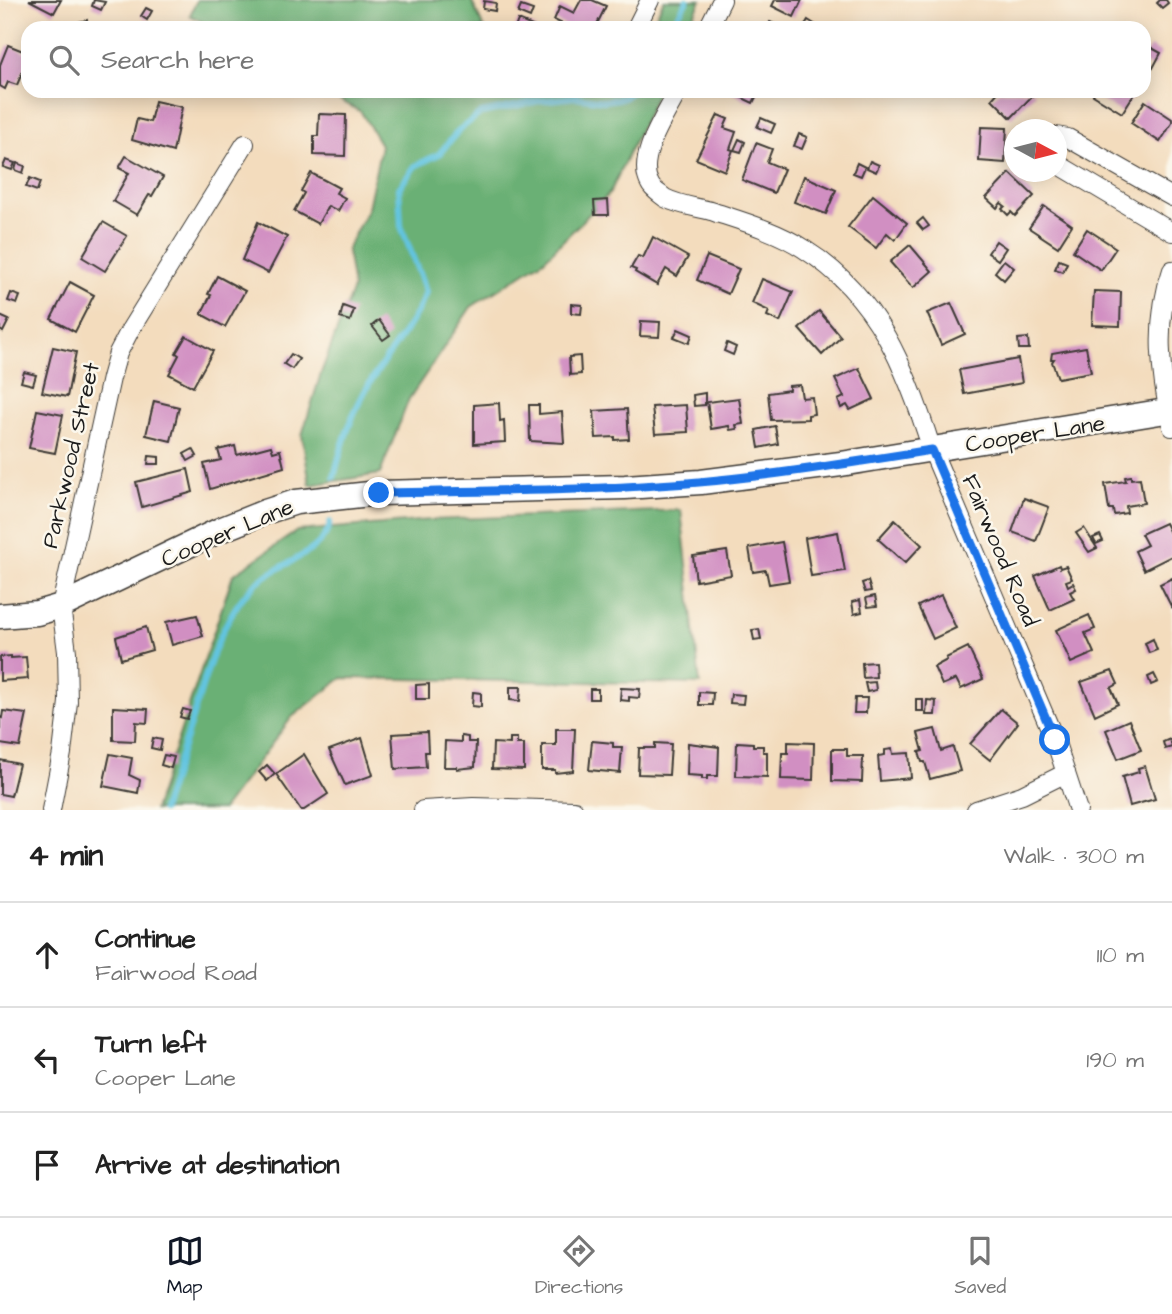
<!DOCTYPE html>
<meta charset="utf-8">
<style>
:root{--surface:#fff;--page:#f2f2f2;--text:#222;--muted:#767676;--line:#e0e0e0;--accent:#111827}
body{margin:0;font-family:"Architects Daughter",sans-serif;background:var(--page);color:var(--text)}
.compass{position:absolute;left:1004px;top:119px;width:63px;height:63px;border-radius:50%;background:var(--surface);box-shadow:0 4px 18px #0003;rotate:97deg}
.stop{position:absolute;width:21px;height:21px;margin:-16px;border:5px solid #1a73e8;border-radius:50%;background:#fff}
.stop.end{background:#1a73e8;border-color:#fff;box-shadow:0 2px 7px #0008}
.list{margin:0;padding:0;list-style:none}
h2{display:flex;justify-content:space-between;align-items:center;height:91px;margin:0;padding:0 28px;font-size:30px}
h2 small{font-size:23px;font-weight:400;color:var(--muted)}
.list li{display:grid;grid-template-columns:46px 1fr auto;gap:21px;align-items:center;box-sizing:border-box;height:105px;padding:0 28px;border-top:2px solid var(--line)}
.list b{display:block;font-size:26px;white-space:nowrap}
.list p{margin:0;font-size:23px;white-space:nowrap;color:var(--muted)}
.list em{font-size:23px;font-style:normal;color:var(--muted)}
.icon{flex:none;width:38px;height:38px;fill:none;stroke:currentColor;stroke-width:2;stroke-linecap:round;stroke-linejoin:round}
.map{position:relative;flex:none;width:1172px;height:810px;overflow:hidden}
.search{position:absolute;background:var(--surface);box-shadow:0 4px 18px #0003;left:21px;right:21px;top:21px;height:77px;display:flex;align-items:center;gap:18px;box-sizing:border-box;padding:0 24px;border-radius:21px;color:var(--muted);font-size:26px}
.sheet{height:406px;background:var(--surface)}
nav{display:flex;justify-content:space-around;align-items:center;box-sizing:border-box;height:98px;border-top:2px solid var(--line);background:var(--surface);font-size:19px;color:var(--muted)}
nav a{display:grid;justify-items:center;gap:4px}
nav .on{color:var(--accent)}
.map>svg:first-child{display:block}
.forest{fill:#6bb074;stroke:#446648;stroke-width:2}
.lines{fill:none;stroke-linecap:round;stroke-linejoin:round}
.stream{stroke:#62c4e0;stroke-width:6}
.building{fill:#d18fc2}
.street-casing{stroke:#3c3934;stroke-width:20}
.secondary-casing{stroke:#3c3934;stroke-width:27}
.street{stroke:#fff;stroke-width:18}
.secondary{stroke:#fff;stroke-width:24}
.route{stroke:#1a73e8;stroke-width:9}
.labels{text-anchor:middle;stroke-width:5;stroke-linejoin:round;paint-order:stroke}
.street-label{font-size:23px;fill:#1c1c1c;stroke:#fbf7ec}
</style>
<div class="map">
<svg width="1172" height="810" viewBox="0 0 1172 810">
<rect width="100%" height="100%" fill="#fbf7ec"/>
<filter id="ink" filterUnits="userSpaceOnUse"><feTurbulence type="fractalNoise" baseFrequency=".0143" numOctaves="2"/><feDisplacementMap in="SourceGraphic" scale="14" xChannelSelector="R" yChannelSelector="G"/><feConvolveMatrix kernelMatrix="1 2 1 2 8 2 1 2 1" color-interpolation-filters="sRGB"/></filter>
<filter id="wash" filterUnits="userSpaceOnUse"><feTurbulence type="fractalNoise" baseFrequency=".00686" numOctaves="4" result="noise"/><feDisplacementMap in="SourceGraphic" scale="28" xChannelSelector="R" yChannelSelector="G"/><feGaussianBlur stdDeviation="1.57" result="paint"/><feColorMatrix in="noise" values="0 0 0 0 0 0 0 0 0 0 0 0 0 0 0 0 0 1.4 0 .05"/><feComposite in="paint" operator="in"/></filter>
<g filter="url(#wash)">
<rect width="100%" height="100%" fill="#f3dcbd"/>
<g class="forest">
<polygon points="197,0 471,0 484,28 213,28 190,15"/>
<polygon points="664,0 701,0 688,28 650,28"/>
<polygon points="324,91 658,91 610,193 544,260 471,307 409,399 380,474 310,485 302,435 321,373 353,288 347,249 368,208 381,145 361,112"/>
<polygon points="681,510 700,684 342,678 292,717 222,810 154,810 233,575 297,531 430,520"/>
</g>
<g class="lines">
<g class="stream">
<polyline points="671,28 687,0"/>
<path d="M334 477C341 448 349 421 363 395 382 359 412 329 426 292L401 226 399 188 415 166 439 154 459 130 481 113 539 101 576 97 604 101 624 98 632 91"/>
<path d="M162 810C173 778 183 746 194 713 207 672 220 620 251 588 273 564 326 555 330 522"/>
</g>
</g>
<g id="blocks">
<g class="building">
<polygon points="29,0 61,0 54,13"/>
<polygon points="94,0 105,2 101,10 92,6"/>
<polygon points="581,0 592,0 606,6 595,28 571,28 554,20 560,6 574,13"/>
<polygon points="775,0 802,0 794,17 772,6"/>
<polygon points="1160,0 1166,0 1168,3 1162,8 1157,3"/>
<polygon points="484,1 496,3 495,11 483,9"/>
<polygon points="521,6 533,10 530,18 518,13"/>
<polygon points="146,8 152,11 147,20 141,16"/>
<polygon points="87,20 88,28 78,28 78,22"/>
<polygon points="518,20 537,28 515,28"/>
<polygon points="808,20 816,25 814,28 803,28"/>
<polygon points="770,22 783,28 767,28"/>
<polygon points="8,45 28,53 28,59 17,85 8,82 5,89 0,86 0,65"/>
<polygon points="1150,47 1161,53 1153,68 1144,63 1144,57"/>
<polygon points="728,91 759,91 753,103"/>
<polygon points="999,91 1032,91 1035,93 1011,118 992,99"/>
<polygon points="1095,91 1136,91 1122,113 1093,95"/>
<polygon points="155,101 182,107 173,152 132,140 137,119 150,122"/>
<polygon points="1145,101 1172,119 1172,123 1160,142 1131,123"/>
<polygon points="319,114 346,115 345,156 314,155 314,136 318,136"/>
<polygon points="718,115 728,119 724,128 736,132 730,149 733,150 725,171 696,159"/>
<polygon points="761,118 775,124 771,133 757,127"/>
<polygon points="981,127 1007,128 1005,163 979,161"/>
<polygon points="799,134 807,137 802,149 794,146"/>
<polygon points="739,139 745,142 741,152 734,150"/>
<polygon points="756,143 772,149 767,162 784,169 774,193 742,180"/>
<polygon points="126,156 163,177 152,196 149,195 137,215 113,201 129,173 119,168"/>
<polygon points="6,160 15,163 12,170 3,167"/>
<polygon points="870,161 879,165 876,172 867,168"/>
<polygon points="17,163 25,166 23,173 15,170"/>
<polygon points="857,163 865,167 861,176 853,173"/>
<polygon points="311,173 339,188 336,193 345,198 338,211 328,206 318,224 294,211 304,193 301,191"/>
<polygon points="1010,173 1034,196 1015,216 1011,212 1008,215 1002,209 1005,206 1001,203 997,208 986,198"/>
<polygon points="804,176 836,190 826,214 794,202"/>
<polygon points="30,178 40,182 37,191 26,187"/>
<polygon points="873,195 907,223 895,240 887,233 876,248 848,227"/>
<polygon points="608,200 609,215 595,215 594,201"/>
<polygon points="1044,206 1072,225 1058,247 1029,228"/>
<polygon points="923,218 929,226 923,230 917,223"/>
<polygon points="103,222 127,236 105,271 82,257"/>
<polygon points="258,222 287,237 268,273 242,260"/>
<polygon points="1087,229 1116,248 1101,270 1073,251"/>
<polygon points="653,237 688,257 677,276 666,269 657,285 635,272 636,270 631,268 638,256 643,258"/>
<polygon points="996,241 1006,248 998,260 988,253"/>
<polygon points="910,245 932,271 913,288 890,262"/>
<polygon points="707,256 739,269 728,294 697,280"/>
<polygon points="1004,260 1014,268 1004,280 995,272"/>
<polygon points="1059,260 1067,263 1063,272 1055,269"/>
<polygon points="217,276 245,291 225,327 201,314 211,295 208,294"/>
<polygon points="762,279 793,292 780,322 767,316 769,311 752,303"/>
<polygon points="70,282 94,295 75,332 51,319"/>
<polygon points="1094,291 1121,292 1120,326 1092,325"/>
<polygon points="11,293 20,296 17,304 8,301"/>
<polygon points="951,303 965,334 941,345 927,313"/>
<polygon points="571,304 582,305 581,314 571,313"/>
<polygon points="343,306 354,310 350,321 340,318"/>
<polygon points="819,311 841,337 822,355 799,329"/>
<polygon points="0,316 9,320 3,332 0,330"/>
<polygon points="379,320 390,335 383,340 372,326"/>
<polygon points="641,321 660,322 659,337 640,336"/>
<polygon points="678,329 692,335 689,343 674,337"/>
<polygon points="186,336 213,351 193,387 169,374 179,355 176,353"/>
<polygon points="1028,338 1029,349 1019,349 1018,339"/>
<polygon points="727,343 736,347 733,355 724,351"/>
<polygon points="53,347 76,352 67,397 42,392"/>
<polygon points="1086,347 1091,372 1058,378 1052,362 1054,359 1051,359 1052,353"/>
<polygon points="291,354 299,359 292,369 284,364"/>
<polygon points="580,356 581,374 570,375 569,357"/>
<polygon points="1018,359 1022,383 964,394 959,370"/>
<polygon points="859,368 874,399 850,410 847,405 841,408 838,400 844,397 835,379"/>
<polygon points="24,372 36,375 33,385 21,382"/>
<polygon points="800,385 802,398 812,397 814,414 808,415 808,419 771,420 768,393 789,390 789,386"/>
<polygon points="705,393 705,405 694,406 693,395"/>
<polygon points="739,398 743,424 736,425 737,429 730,430 729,426 711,429 707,402"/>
<polygon points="154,401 179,407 171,441 146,435"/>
<polygon points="499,403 500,421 504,420 505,442 474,444 474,405"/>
<polygon points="529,405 539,405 539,414 562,412 564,443 530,441"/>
<polygon points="686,405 688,432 655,434 652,407"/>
<polygon points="627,409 629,439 615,440 615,437 596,438 594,411"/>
<polygon points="37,410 63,415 55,453 29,448"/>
<polygon points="775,426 778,444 759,448 756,430"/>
<polygon points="235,446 237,455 271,446 273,452 280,450 284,467 210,489 204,464 221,460 218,450"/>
<polygon points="193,449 197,456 188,461 184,454"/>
<polygon points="149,456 159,457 159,464 148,464"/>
<polygon points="188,469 193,492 142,507 136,482"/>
<polygon points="1131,476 1131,479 1140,478 1144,503 1126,506 1127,513 1114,515 1113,509 1109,509 1105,484 1126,481 1125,477"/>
<polygon points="1024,498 1049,507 1036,541 1012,532"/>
<polygon points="895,520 922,545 905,563 878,539"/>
<polygon points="1165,523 1172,537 1172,556 1144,570 1135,551 1147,545 1141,534"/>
<polygon points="1084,528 1097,548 1089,552 1076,533"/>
<polygon points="838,532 845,571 811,576 805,538"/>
<polygon points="1100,535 1103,541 1096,544 1093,538"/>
<polygon points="782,542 789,581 769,584 766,570 753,572 749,548"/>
<polygon points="727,551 731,575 696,581 693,556"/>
<polygon points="1059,565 1060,568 1066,566 1072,579 1066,581 1068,586 1073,583 1076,589 1070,592 1074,599 1050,610 1035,576"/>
<polygon points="1172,578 1172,608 1160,584"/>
<polygon points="868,581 871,591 865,592 862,583"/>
<polygon points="941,595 956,628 933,639 918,606"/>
<polygon points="875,596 877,606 868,607 866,598"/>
<polygon points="860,600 862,612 854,614 852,602"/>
<polygon points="197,615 203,636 172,645 166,622"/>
<polygon points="1089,615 1095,629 1085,633 1094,653 1071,663 1056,630"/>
<polygon points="146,627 152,650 121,659 116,637"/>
<polygon points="759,629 761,639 754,640 752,630"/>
<polygon points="1153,639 1157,650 1149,653 1145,643"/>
<polygon points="968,647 983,679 961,689 956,679 942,685 934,667 947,660 946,658"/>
<polygon points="11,656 11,658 26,657 28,679 0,681 0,657"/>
<polygon points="875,662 876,677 863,678 862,663"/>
<polygon points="1112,671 1118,684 1111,688 1118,704 1095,715 1081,682"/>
<polygon points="1154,674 1158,682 1151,685 1148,677"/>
<polygon points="875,682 876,690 867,692 865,683"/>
<polygon points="429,684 429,699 416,699 416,685"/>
<polygon points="510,687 521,687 520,701 510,700"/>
<polygon points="621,688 640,689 639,698 629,697 629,701 620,700"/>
<rect x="590" y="689" width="8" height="10"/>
<polygon points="473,692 481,693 481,707 472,706"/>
<polygon points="699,692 713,693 712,705 699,705"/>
<polygon points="731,694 744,695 743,704 730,703"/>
<polygon points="855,698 867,698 866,713 854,713"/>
<rect x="916" y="699" width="7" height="12"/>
<polygon points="927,700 936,701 935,715 926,715"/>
<polygon points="113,707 148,709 147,723 136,722 135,741 113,740"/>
<polygon points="183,709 190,711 187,719 180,717"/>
<polygon points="1001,709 1018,723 990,760 970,744"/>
<polygon points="3,711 27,714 20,747 0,744 0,717 2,718"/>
<polygon points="1129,720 1141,750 1118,759 1106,730"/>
<polygon points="556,729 575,729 573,771 555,773 555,770 542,770 542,745 556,745"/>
<polygon points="935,729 941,751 953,747 960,771 930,779 925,762 922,762 919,752 923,751 918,733"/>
<polygon points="427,732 428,752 425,752 426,767 395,769 392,734"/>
<polygon points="461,736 468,737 468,742 476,742 475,767 457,769 457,767 444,767 445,741 461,742"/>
<polygon points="153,738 162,740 160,750 151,748"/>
<polygon points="362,738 373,775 345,785 329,750"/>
<polygon points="510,738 517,738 517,744 524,744 524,770 492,769 493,743 510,744"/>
<polygon points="1170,739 1172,747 1165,749 1163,742"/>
<polygon points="592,741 613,743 613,747 622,747 620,773 589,770"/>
<polygon points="737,742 753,743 753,746 763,746 763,752 767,752 767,777 736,776"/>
<polygon points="788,742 814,743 813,780 781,779 782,753 788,753"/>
<polygon points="655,743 671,744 669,775 638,774 639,748 655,748"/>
<polygon points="688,743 719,747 718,776 707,776 707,779 702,779 702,776 687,775"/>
<polygon points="832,749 847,749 847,756 863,756 862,782 832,781"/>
<polygon points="892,749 893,754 909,753 911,778 880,781 878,756 885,755 885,750"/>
<polygon points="110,754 132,758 129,775 140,780 138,793 103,786"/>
<polygon points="304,754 328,794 304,810 301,810 276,774"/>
<polygon points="164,755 174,757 171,768 161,765"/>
<polygon points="0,760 19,764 11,796 0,794"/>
<polygon points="267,765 275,774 267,781 259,772"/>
<polygon points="1145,766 1155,799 1130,806 1122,777 1139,772 1138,768"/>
</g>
</g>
</g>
<g filter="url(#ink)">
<use href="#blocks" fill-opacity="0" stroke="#3c3934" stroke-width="2"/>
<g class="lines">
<g class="street-casing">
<g id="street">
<polyline points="636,28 650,0"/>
<polyline points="708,28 722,0"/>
<path d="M678 91C666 115 635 158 650 184 652 189 660 194 665 198 678 205 696 207 711 211 741 221 777 231 804 249 878 295 907 370 932 450L1055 740 1078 810"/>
<polyline points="1056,136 1068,138 1172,197"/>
<polyline points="1056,163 1172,232"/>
<path d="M1172 270C1154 321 1160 375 1172 427"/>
<polyline points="51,810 62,753 68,702 67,652 61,606 111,378 118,353 130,330 245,144"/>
<polyline points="423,810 473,807 574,810"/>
<polyline points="976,810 1022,795 1066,773"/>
</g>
</g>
<g class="secondary-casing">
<polyline id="secondary" points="0,616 37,613 61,606 220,530 265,512 296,502 379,493 625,487 701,482 841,464 1172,410"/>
</g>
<use href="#street" class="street"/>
<use href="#secondary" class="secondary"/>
</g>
</g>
<g class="lines" filter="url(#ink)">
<path class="route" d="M379 493C486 491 593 491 699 482 777 475 855 462 932 450L1055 740"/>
</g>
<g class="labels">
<g class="street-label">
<text transform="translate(1035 433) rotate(-9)" y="8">Cooper Lane</text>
<text transform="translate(70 455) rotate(-77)" y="8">Parkwood Street</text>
<text transform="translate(227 532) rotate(-23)" y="8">Cooper Lane</text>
<text transform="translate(1001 550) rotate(67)" y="8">Fairwood Road</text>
</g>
</g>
</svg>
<svg class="compass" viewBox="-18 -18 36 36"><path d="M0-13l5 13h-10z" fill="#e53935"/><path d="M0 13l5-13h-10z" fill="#767676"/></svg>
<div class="stop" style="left:1055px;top:740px"></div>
<div class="stop end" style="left:379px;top:493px"></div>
<div class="search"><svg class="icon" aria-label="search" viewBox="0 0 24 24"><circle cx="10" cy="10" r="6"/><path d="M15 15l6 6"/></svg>Search here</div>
</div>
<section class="sheet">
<h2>4 min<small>Walk · 300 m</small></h2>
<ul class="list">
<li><svg class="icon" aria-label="ahead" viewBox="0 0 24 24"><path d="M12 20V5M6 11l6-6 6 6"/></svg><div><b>Continue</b><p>Fairwood Road</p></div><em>110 m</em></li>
<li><svg class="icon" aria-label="left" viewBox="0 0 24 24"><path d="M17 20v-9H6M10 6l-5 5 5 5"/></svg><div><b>Turn left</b><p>Cooper Lane</p></div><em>190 m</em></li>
<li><svg class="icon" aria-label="arrive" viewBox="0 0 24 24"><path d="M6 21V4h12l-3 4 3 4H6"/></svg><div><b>Arrive at destination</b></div></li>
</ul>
</section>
<nav>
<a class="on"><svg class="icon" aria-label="map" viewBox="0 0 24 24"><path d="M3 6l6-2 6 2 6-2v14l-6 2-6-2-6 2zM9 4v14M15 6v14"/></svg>Map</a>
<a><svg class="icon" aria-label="directions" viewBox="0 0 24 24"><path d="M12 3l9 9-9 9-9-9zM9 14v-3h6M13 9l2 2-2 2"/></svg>Directions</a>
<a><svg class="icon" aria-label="saved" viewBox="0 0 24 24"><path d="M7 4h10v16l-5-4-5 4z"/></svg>Saved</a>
</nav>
